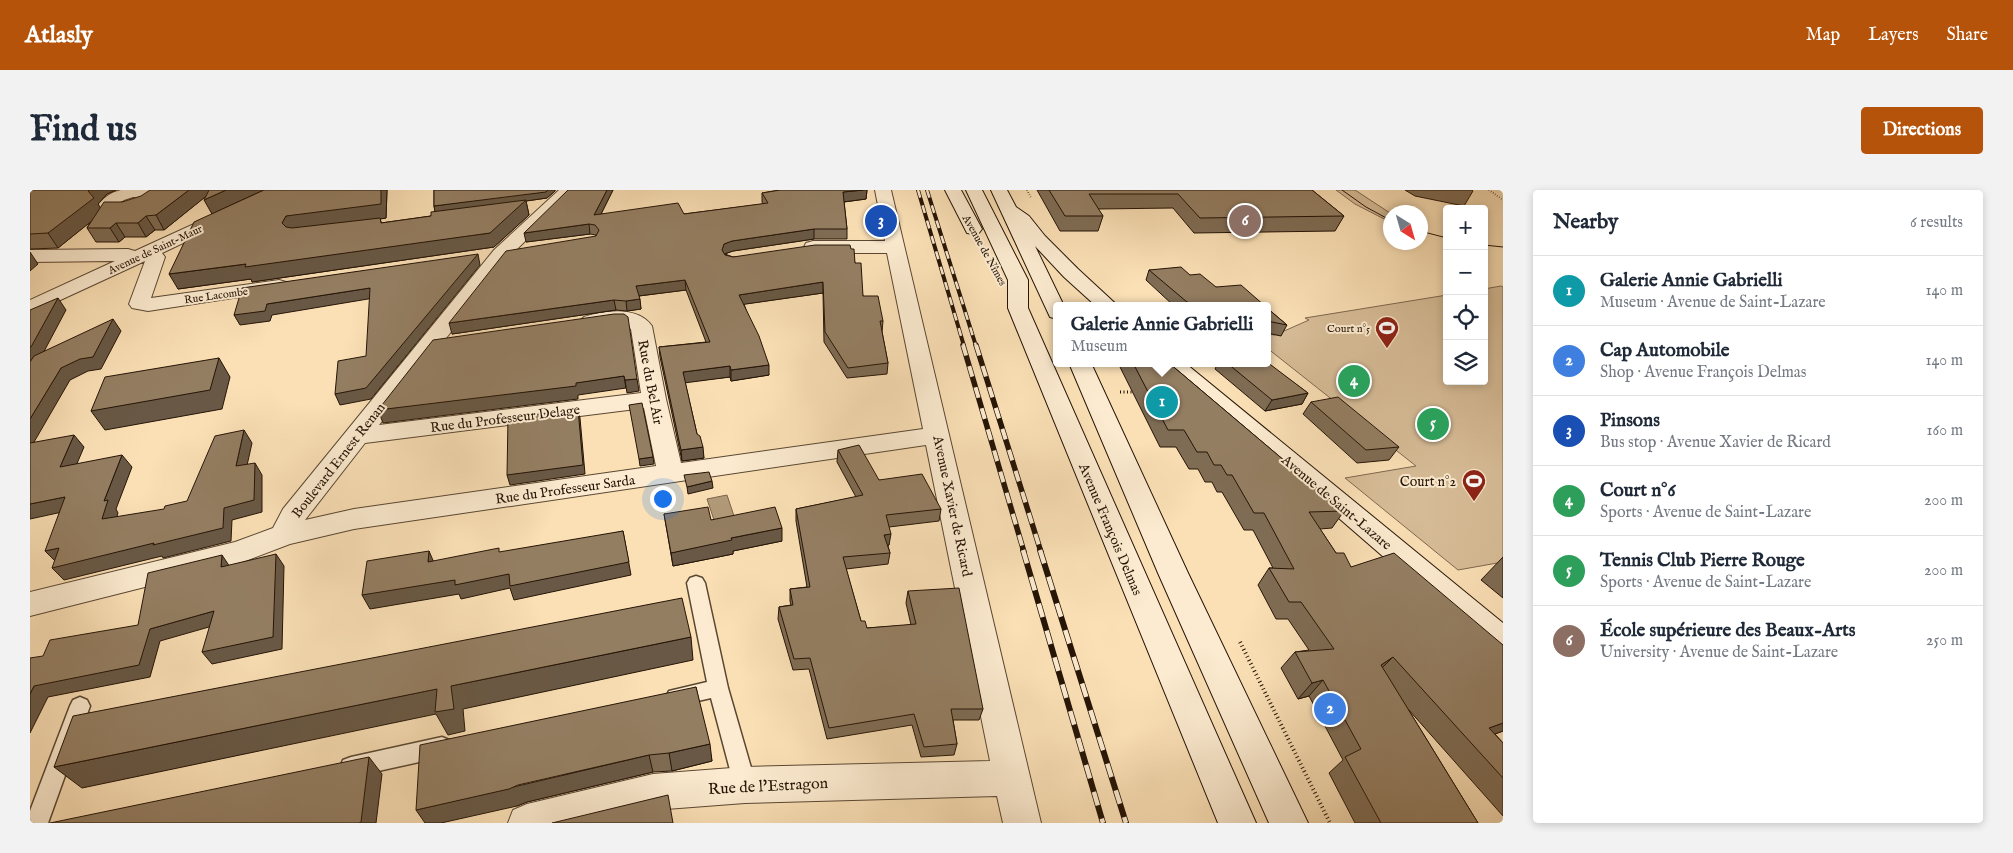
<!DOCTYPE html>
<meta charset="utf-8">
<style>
:root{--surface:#fff;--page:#f2f2f3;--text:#1f2937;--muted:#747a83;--line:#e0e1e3;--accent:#b45309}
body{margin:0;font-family:"IM FELL English",serif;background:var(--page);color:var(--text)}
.controls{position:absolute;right:15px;top:15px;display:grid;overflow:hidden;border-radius:5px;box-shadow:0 2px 8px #0003}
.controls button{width:45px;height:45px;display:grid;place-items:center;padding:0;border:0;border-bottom:1px solid var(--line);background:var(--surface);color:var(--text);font:25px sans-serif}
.compass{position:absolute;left:1353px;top:15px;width:45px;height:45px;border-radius:50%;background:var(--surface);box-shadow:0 2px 8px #0003;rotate:143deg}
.you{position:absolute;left:632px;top:308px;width:18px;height:18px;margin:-12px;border:4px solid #fff;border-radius:50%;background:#1a73e8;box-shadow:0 0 0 8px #1a73e833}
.badge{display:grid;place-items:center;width:32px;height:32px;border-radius:50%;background:var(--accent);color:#fff;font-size:16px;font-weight:700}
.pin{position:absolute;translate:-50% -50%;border:2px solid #fff;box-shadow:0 1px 5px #0006}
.popup{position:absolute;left:1023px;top:112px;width:218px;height:65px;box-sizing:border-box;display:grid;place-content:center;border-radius:5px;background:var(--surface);filter:drop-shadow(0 1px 4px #0005);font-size:16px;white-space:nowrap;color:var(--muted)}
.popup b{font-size:19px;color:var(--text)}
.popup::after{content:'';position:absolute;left:50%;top:100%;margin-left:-10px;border:10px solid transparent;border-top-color:var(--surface)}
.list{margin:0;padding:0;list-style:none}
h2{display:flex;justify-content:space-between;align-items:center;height:65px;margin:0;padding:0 20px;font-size:21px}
h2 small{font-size:16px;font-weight:400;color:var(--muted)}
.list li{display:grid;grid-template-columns:32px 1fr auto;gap:15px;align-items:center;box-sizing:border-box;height:70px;padding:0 20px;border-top:1px solid var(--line)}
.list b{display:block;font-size:19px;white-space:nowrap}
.list p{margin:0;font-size:16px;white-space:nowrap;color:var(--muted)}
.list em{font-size:16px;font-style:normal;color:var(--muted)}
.icon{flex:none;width:28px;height:28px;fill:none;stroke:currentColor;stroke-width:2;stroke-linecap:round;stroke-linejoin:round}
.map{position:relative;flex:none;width:1473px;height:633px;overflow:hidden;border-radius:5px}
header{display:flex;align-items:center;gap:30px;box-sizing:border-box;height:70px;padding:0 25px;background:var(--accent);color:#fff}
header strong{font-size:24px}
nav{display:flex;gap:28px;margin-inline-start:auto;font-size:18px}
.intro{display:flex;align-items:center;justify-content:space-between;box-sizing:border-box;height:120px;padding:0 30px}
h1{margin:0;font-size:35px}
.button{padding:12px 22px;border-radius:5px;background:var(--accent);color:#fff;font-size:18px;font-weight:700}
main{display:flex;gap:30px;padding:0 30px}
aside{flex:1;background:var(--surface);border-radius:5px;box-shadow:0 2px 8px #0003}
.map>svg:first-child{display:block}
.green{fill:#d7bd98;stroke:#7e684f}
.water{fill:#b29b7a;stroke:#7a654c}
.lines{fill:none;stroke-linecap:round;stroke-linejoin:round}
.lane-casing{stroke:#5a4732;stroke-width:3}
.street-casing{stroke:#5a4732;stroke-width:2}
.secondary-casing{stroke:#251406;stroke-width:2}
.path-far2{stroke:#251406;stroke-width:2;stroke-dasharray:0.5 2;stroke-linecap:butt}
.path-far1{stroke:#251406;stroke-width:3;stroke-dasharray:1 2.5;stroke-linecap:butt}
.path{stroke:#251406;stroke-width:4;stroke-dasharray:1 3;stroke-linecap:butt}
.lane{fill:#fcebd0;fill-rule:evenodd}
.street{fill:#fcebd0;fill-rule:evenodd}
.secondary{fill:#fcebd0;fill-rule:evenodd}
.tram{stroke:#251406;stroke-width:1}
.rail-far2-casing{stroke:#251406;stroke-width:4}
.rail-far1-casing{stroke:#251406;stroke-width:5.5}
.rail-casing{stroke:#251406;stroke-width:6}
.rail-far2{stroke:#fcebd0;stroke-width:2.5;stroke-dasharray:8;stroke-linecap:butt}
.rail-far1{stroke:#fcebd0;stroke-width:4;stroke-dasharray:11;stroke-linecap:butt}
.rail{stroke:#fcebd0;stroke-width:4.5;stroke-dasharray:14;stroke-linecap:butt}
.wall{fill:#7f6c54;stroke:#251406}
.shaded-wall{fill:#685845;stroke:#251406}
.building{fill:#947e62;stroke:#251406}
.labels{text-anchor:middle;stroke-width:4;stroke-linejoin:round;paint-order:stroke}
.far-street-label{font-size:11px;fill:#251406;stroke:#fcebd0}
.far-poi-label{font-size:11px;fill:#251406;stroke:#fcebd0;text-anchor:end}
.street-label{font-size:14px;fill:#251406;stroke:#fcebd0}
.poi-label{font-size:14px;fill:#251406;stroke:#fcebd0;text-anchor:end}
.near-street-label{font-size:16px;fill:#251406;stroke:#fcebd0}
</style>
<header>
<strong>Atlasly</strong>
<nav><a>Map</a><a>Layers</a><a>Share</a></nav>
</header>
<div class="intro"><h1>Find us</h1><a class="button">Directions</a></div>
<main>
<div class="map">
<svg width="1473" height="633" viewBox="0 0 1473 633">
<rect width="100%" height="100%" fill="#fbe0b6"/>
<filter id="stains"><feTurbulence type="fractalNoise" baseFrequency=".004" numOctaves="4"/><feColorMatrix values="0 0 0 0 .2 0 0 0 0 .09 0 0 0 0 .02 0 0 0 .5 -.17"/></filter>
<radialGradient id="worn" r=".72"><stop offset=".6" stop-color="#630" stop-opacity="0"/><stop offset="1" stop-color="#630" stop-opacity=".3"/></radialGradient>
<g class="green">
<polygon points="1306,0 1325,0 1360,23 1360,32 1325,14"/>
<polygon points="1471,96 1473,97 1473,372 1428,380 1315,288 1386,276 1237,158 1237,144 1245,145 1279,130 1275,128 1417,105 1417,191 1454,191 1454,99"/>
</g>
<polygon class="water" points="697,305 706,332 686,336 677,309"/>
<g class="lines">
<g class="lane-casing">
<g id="lane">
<polygon points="666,386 672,388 675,393 698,498 726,595 723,602 715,605 707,602 704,595 681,508 646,516 639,513 636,507 639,501 677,492 657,393 660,388"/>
<polygon points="50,507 57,510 60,516 18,633 0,633 0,621 40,516 43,510"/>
<polygon points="412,547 419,550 423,557 419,564 412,567 321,587 313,584 310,577 313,570 321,567"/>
</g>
</g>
<g class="street-casing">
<g id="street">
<path d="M91 0H127L131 8C120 24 81 33 68 15 74 7 82 2 91 0ZM103 7 113 8 99 14H88L94 10Z"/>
<polygon points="238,0 259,0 257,4 132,63 135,67 121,108 249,90 256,92 259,96 256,100 118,121 102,118 99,114 115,71 0,124 0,110 85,71 0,72 0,60 98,59 105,61"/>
<path d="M529 0H547L478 68 349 235 611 203 601 139C586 129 570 139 554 135L550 131 554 127C574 121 607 115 622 136L636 209 651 273 893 239 857 63H783L776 61 774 57 776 53 783 51H855L845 0H861L1011 633H973L967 606 715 613 623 620 572 633H478L483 620 497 614 623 584 715 577 960 571 896 255 324 339 260 354 210 373 0 426V402L205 352 243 338 253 319 464 60ZM614 218 626 276 324 319 275 330 335 253Z"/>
</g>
</g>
<g class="secondary-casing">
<g id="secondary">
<polygon points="915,0 931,0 952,39 949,43 943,44 937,43"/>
<polygon points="936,0 952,0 998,90 998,118 1226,633 1188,633 978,118 978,90"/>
<polygon points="961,0 977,0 986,17 999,26 1015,46 1048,79 1088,116 1066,116 1034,87 1005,56 1034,116 1027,116 1027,129 1020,127"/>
<polygon points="1039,173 1061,173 1158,383 1278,633 1239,633 1128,383"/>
<polygon points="1130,173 1155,173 1473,433 1473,465 1462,461"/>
</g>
</g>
<g class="path-far2">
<polyline points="997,0 1001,8"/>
<polyline points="1459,0 1473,10"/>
</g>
<polyline class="path-far1" points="1090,202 1106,202"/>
<polyline class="path" points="1210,452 1300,633"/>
<use href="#lane" class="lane"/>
<use href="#street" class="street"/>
<use href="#secondary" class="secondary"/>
<g class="tram">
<polyline points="1312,0 1336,17 1360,30"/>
<polyline points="1390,41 1417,48"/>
<polyline points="1454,55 1473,57"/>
</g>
<g class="rail-far2-casing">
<g id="rail-far2">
<polyline points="888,0 934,156"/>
<polyline points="897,0 946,156"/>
</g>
</g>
<g class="rail-far1-casing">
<g id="rail-far1">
<polyline points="933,155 994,362"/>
<polyline points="946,155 1011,362"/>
</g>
</g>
<g class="rail-casing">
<g id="rail">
<polyline points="993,360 1073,633"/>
<polyline points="1010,360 1096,633"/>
</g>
</g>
<use href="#rail-far2" class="rail-far2"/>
<use href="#rail-far1" class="rail-far1"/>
<use href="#rail" class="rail"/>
</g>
<g class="wall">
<polygon points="0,0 86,0 77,4 68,14 70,18 92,12 234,0 357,0 356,28 350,29 351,33 401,26 405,21 404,16 404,0 525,0 525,1 517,8 496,11 499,25 464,57 222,92 221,89 148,99 182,24 176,6 134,40 125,40 116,47 95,47 89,52 66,52 57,38 60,32 28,58 0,59"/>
<polygon points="538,0 583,0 571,24 654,24 733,14 732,12 732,3 750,0 837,0 836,9 814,12 817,39 817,49 784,49 703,61 695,64 703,67 821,59 825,73 833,106 853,131 852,142 858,173 857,184 817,188 794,152 793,103 714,114 739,185 701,191 700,187 655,192 667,244 674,268 652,271 630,167 629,157 676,152 656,100 609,106 611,119 597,121 586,120 422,144 566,46 566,45 560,44 496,52"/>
<polygon points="1007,0 1282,0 1314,26 1305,41 1164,43 1143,18 1068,19 1073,26 1068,41 1030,41"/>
<polygon points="1375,0 1442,0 1443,1 1434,16 1385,6"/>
<polygon points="1119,80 1160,85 1186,97 1235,116 1144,116 1116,90"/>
<polygon points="1237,118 1257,135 1251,146 1237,143"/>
<polygon points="1088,173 1139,173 1314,321 1302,338 1290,339 1306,363 1321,377 1473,455 1473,541 1465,544 1473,553 1473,626 1378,519 1448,633 1325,633 1299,583 1313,570 1279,506 1268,509 1251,478 1265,462 1279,460 1258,429 1246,429 1228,395 1239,378 1243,378 1223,340 1214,340 1192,302 1187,302 1182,292 1175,292 1168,279 1159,279 1146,257 1130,257"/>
<polygon points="1188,173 1237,173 1278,203 1272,214 1235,221 1185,179"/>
<polygon points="1281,212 1369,257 1359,270 1327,273 1273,224"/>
<polygon points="808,260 849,290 911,319 909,331 859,337 859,355 858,356 860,363 858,374 816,379 831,431 837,438 881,435 876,413 878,401 953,519 949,530 923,530 927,554 924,565 891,567 882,535 797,549 779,479 763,480 748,429 749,417 761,415 760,411 760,399 777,397 766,331 766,319 826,307 807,272"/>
<polygon points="634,324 681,330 752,351 703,361 703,364 643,376"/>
<polygon points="1473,367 1473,408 1451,390"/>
<polygon points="666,497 682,571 642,581 623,582 497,612 487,616"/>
</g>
<g class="shaded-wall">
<polygon points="59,0 86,0 77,4 68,14 73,22 28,58 18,43"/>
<polygon points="159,0 184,0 134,40 126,25"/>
<polygon points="196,0 234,0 182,24 174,10"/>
<polygon points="351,0 357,0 356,28 350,29 355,42 258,47 252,33 256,26"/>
<polygon points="518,0 525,0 525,1 517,8 496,11 499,25 464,57 222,92 221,89 148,99 139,84 460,43 405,22 404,16"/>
<polygon points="577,0 583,0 566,34 564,25"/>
<polygon points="833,0 837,0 836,9 813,12 813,2"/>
<polygon points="116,26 125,40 116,47 108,33"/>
<polygon points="86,33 95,47 89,52 80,38"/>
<polygon points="559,34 560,44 496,52 494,43"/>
<polygon points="784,39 784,49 703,61 694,64 692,60 694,54 702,51"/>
<polygon points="0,62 8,74 0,81"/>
<polygon points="448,64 450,75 341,209 310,215 305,204"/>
<polygon points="655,90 656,100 608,106 606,96"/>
<polygon points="793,92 793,103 709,115 709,105"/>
<polygon points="340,98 344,108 242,125 240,131 210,135 204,125 237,114"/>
<polygon points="28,108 36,120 10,169 0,174 0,157"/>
<polygon points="610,109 611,119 597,121 596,111"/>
<polygon points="584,110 586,120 422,144 419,133"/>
<polygon points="83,129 91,141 71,179 58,181 40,190 0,259 0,229 31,178"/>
<polygon points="189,168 200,187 192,219 75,240 61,221"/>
<polygon points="739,175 739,185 701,191 701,180"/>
<polygon points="700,176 700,187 654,193 653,182"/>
<polygon points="594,186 596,198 548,205 548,209 353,233 348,220"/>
<polygon points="607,189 609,201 597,203 595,190"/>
<polygon points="1278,203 1272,214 1235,221 1242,210"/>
<polygon points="548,219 550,228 555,284 480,295 477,285"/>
<polygon points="214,240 222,253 214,289 206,276"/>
<polygon points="44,245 54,257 40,290 30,277"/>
<polygon points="673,257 674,268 652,271 651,260"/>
<polygon points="92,265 102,277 86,319 88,323 82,342 72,329 74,311"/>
<polygon points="623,267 624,274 610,276 609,269"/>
<polygon points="225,273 232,285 232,322 202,330 201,351 133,368 132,366 34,390 22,378 194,318"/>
<polygon points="682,291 683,298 658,304 657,297"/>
<polygon points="35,307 46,319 0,329 0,314"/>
<polygon points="752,338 752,351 703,361 703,364 643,376 641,363 701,348"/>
<polygon points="593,341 601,385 484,410 480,398 431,409 429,404 340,419 332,405"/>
<polygon points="861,344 859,355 852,357 854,345"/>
<polygon points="29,358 27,373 15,361"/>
<polygon points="399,361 405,375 398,372"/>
<polygon points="246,364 254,376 252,459 182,474 172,462"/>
<polygon points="192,365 200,377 191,377"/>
<polygon points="184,421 193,433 130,451 120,487 18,507 0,543 0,504 4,496 120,439"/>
<polygon points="661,447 663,470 433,519 435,541 418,545 406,524 52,598 24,577"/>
<polygon points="1363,467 1347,483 1351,475"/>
<polygon points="1293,490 1279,506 1268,509 1282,493"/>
<polygon points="1473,533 1473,541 1441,553 1459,538"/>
<polygon points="680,554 682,571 642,581 639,563"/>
<polygon points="619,565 623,582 497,612 487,616 411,633 395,633 386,620"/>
<polygon points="339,567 352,584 346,633 329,633"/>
</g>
<g class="building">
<polygon points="0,0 59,0 58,1 64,8 18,43 0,44"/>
<polygon points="120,0 159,0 126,25 116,26 108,33 86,33 80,38 57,38 74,12 92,12 111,6"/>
<polygon points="179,0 196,0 174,10"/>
<polygon points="234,0 351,0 351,14 256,26 252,33 256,37 262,38 350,28 351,33 401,26 401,22 496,10 460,43 215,77 216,74 139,84 164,32"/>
<polygon points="404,0 518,0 516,2 404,16"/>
<polygon points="538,0 577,0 564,25 648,13 654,24 738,13 732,3 750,0 833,0 813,2 817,39 784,39 702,51 694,54 692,60 695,65 703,67 785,55 820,55 821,59 824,59 825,73 831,73 833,106 848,106 853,131 850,131 858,173 818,178 795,142 793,92 709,105 729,146 739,175 701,180 700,176 653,182 667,244 670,246 673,257 651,260 629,157 680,152 655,90 606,96 610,109 596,111 584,110 419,133 476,61 566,46 569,40 565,35 559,34 494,43"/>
<polygon points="1019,0 1282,0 1314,26 1170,28 1148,4 1059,4 1073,26 1035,26"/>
<polygon points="448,64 336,198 305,204 308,171 336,166 340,98 237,114 235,121 204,125 212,98"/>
<polygon points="1151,77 1160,85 1170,84 1186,97 1211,95 1235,116 1172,116 1157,112 1119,80"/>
<polygon points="28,108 1,157 0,157 0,120"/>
<polygon points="1237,118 1257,135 1237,131"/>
<polygon points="584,124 594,124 598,127 607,189 595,190 594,186 546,193 546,196 348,220 403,150"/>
<polygon points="83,129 63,167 50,169 31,178 0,229 0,172 4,166"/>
<polygon points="189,168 180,200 61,221 75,187"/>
<polygon points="1237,172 1278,203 1242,210 1197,173 1237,173"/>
<polygon points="1103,173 1139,173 1314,321 1279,322 1306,363 1314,363 1321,377 1364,363 1473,455 1473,533 1459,538 1473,553 1473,588 1363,467 1351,475 1448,633 1351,633 1315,567 1331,559 1293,490 1282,493 1265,462 1304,459 1271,412 1259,412 1239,378 1264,379 1234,323 1224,323 1202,285 1197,285 1191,275 1184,275 1177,262 1167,262 1154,240 1138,240"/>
<polygon points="1308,207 1369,257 1336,260 1281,212"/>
<polygon points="612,213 623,267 609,269 599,215"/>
<polygon points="548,219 553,275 477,285 478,228"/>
<polygon points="214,240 206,276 225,273 224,310 194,318 193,338 123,355 124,353 22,378 29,358 15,361 35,307 0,314 0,253 44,245 30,277 92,265 74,311 78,310 72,329 134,319 135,316 157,311 185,246"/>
<polygon points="829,255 849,290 892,284 911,319 856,325 861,344 854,345 860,363 813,367 831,431 835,431 837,438 886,434 878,401 929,398 953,519 921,519 927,554 894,557 884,524 799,538 780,468 764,469 749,417 763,415 760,399 780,397 766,319 833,305 808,260"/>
<polygon points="679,282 682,291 657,297 654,285"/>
<polygon points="678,317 681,330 745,317 752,338 701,348 702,350 641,363 634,324"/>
<polygon points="593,341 599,372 480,396 479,384 425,395 425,390 332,405 337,371 399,361 398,372 469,358 469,362"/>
<polygon points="246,364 243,447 172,462 184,421 120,439 109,475 4,496 0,504 0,468 13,466 20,450 108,435 118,383 192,365 191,377"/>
<polygon points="652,408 661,447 421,496 424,519 405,522 407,499 24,577 43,526"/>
<polygon points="666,497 680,554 639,563 619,565 488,595 479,599 386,620 390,555"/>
<polygon points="339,567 331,632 329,633 20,633"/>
<polygon points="638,605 643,633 522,633"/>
</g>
<defs>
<g id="stadium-pin" transform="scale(1.25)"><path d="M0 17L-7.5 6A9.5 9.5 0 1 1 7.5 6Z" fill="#8f2418" stroke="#fcebd0"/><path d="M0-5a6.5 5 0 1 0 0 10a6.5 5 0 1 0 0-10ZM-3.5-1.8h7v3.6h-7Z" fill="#fff"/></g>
</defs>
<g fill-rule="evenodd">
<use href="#stadium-pin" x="1357" y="138"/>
<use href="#stadium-pin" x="1444" y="291"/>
</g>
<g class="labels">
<g class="far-street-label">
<text transform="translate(125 59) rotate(-25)" y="4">Avenue de Saint-Maur</text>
<text transform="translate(955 60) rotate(61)" y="4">Avenue de Nîmes</text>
<text transform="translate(186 105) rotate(-8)" y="4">Rue Lacombe</text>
</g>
<g class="far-poi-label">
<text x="1340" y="142">Court n°5</text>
</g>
<g class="street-label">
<text transform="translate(621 192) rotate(79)" y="5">Rue du Bel Air</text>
<text transform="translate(475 228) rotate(-7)" y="5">Rue du Professeur Delage</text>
<text transform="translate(308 270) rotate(-52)" y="5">Boulevard Ernest Renan</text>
<text transform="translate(535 299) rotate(-8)" y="5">Rue du Professeur Sarda</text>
<text transform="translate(1307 312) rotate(40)" y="5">Avenue de Saint-Lazare</text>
<text transform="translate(923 316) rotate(78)" y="5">Avenue Xavier de Ricard</text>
<text transform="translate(1081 339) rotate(67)" y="5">Avenue François Delmas</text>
</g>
<g class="poi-label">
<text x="1426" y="296">Court n°2</text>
</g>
<g class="near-street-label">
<text transform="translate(738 595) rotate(-3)" y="6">Rue de l'Estragon</text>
</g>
</g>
<rect width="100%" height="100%" filter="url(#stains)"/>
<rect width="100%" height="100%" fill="url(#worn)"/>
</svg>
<div class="controls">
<button>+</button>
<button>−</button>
<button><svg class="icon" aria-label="locate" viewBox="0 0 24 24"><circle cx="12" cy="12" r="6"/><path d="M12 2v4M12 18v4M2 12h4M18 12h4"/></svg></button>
<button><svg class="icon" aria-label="layers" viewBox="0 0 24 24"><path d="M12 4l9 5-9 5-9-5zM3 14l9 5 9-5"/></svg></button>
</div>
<svg class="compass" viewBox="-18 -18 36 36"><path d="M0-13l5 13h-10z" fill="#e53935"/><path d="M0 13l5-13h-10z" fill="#747a83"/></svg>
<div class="you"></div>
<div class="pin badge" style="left:1132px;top:212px;background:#0f9aa8">1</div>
<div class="popup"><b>Galerie Annie Gabrielli</b>Museum</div>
<div class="pin badge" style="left:1300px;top:519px;background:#3f7fe0">2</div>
<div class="pin badge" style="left:851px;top:31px;background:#1a4fb4">3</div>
<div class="pin badge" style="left:1324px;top:191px;background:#2e9e5b">4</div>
<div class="pin badge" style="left:1403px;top:234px;background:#2e9e5b">5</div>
<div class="pin badge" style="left:1215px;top:31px;background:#8d6e63">6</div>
</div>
<aside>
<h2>Nearby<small>6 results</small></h2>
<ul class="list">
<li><span class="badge" style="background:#0f9aa8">1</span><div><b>Galerie Annie Gabrielli</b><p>Museum · Avenue de Saint-Lazare</p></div><em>140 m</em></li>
<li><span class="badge" style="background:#3f7fe0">2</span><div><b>Cap Automobile</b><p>Shop · Avenue François Delmas</p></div><em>140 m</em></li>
<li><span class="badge" style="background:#1a4fb4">3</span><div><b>Pinsons</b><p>Bus stop · Avenue Xavier de Ricard</p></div><em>160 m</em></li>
<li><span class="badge" style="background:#2e9e5b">4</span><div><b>Court n°6</b><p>Sports · Avenue de Saint-Lazare</p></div><em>200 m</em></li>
<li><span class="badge" style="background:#2e9e5b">5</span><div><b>Tennis Club Pierre Rouge</b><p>Sports · Avenue de Saint-Lazare</p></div><em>200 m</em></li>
<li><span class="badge" style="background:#8d6e63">6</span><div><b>École supérieure des Beaux-Arts</b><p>University · Avenue de Saint-Lazare</p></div><em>250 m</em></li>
</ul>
</aside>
</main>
